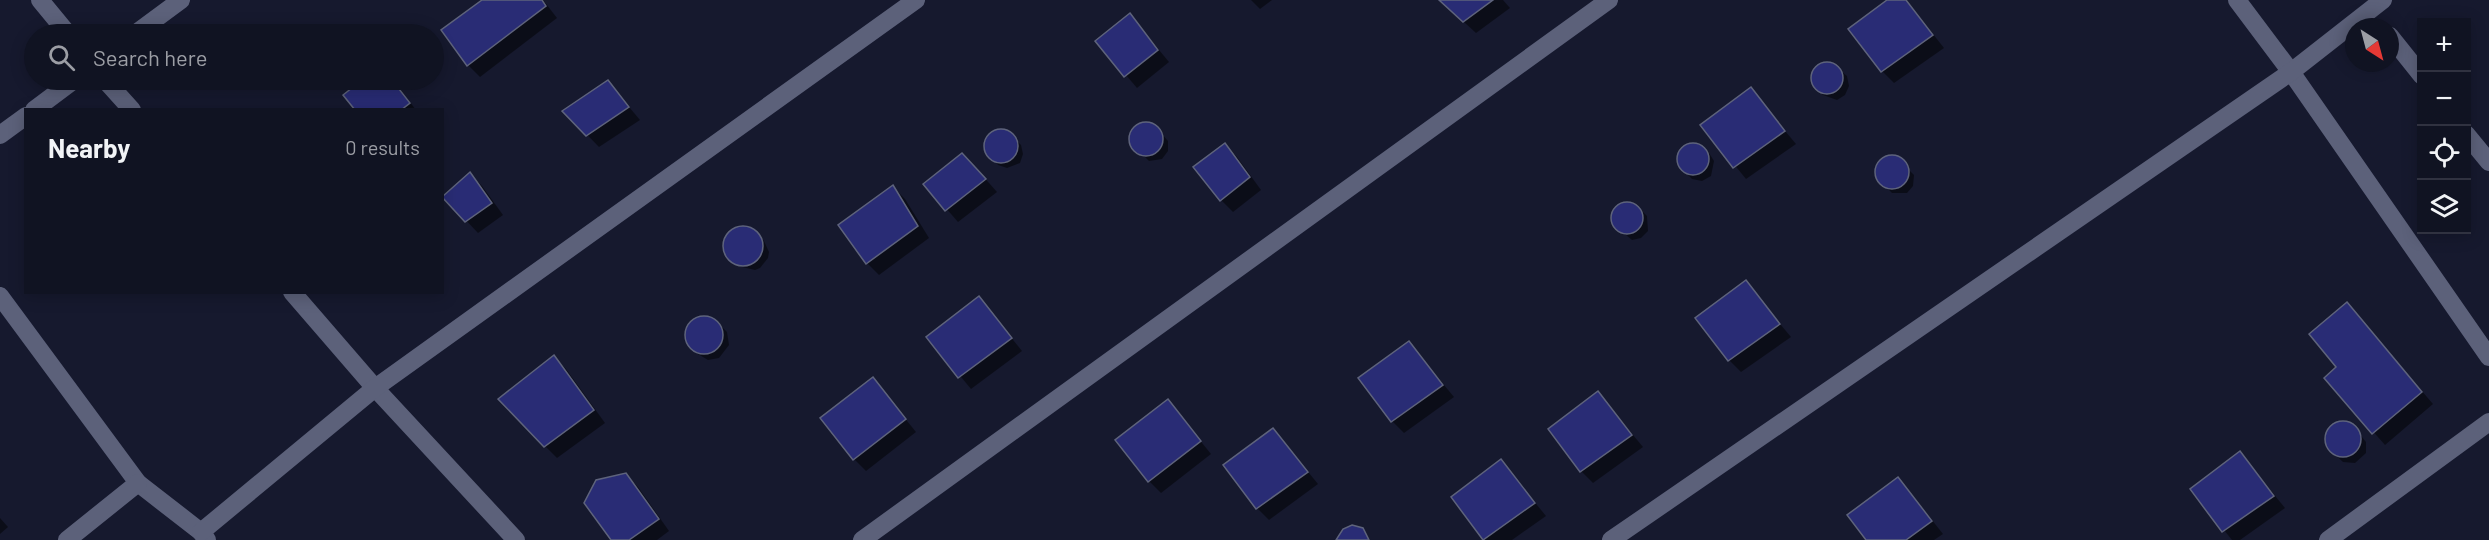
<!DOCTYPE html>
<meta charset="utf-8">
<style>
:root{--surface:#101322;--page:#1e202f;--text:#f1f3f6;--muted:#9c9ea5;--line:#303240}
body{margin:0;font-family:Barlow,sans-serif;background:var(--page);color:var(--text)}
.controls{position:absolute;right:18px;top:18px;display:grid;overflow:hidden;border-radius:0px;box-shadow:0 3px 15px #0003}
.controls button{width:54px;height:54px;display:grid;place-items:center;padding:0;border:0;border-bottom:2px solid var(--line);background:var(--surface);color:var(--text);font:30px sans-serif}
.compass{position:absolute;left:2345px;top:18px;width:54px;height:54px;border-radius:50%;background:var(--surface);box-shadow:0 3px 15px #0003;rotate:144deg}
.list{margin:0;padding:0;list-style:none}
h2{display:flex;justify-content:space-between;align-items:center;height:78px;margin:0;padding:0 24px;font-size:26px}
h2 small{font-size:20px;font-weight:400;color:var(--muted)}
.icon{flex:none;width:33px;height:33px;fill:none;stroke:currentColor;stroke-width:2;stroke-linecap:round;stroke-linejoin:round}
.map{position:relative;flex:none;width:2489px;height:540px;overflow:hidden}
.search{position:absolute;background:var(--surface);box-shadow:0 3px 15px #0003;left:24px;top:24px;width:420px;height:66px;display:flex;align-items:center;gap:15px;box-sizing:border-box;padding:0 21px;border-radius:33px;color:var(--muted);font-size:22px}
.panel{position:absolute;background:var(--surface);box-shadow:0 3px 15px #0003;left:24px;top:108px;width:420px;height:186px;border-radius:0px}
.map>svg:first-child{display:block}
.shadow{fill:#0007}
.building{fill:#292c75;stroke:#5e637c;stroke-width:1.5}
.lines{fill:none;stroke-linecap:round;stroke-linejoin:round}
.street{stroke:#5c617a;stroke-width:18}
</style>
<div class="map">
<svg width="2489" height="540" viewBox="0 0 2489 540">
<rect width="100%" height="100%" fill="#16192e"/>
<g class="shadow">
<polygon points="484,0 543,0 557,18 480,77 468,65 443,31"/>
<polygon points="1251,0 1272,0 1260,9"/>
<polygon points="1503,0 1510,8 1476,33 1441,1"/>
<polygon points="1890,0 1906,0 1944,48 1894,83 1882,71 1851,29"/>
<polygon points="1130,15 1169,62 1137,88 1097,41"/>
<polygon points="1831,63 1847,76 1849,86 1845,95 1837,100 1823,95 1812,79 1818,66"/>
<polygon points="364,80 393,80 416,110 357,110 345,95"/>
<polygon points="608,82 640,120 599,147 564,111"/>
<polygon points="1750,89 1796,144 1746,179 1702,125"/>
<polygon points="1149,124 1155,126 1168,141 1168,151 1162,159 1149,161 1131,143 1132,133 1139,125"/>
<polygon points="1000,131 1010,134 1021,145 1023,154 1020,163 1007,168 998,165 986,148 991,134"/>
<polygon points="1687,144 1697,144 1709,153 1714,161 1711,176 1702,181 1692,179 1679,165 1678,155"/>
<polygon points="1225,145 1237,157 1261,190 1233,212 1221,200"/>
<polygon points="1887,158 1897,158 1914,175 1913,186 1907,193 1892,193 1878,178 1879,164"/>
<polygon points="974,166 997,192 958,222 925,184"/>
<polygon points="470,174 482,186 503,215 478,233 444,197"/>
<polygon points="893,187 905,199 929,238 879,275 867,263"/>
<polygon points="1627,202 1636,205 1647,216 1648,231 1641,238 1632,240 1613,224 1613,214 1618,206"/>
<polygon points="747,228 764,241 769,252 768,258 760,268 755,270 738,266 725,248 727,237 736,229"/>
<polygon points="1745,282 1791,337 1741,372 1729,360"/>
<polygon points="979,298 1022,351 971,389 928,337"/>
<polygon points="2347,304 2433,404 2385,445 2326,378 2338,367"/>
<polygon points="704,316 716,321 727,332 729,345 719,358 708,360 698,354 691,347 686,336 693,320"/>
<polygon points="1409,343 1454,397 1404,433 1392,421"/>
<polygon points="554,357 566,369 605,423 557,458 545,446"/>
<polygon points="873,379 916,432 866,471 854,459"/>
<polygon points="1598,393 1643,447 1593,483 1581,471"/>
<polygon points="1168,401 1211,454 1161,493 1149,481"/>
<polygon points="2342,422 2353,426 2366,442 2366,453 2355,463 2343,462 2328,448 2326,437 2331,427"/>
<polygon points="1273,429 1318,484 1269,520 1257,508"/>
<polygon points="2240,453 2285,508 2240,540 2232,540 2192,490"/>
<polygon points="1501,461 1546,516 1512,540 1485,540 1453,498"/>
<polygon points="626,475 638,487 669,531 657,540 613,540"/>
<polygon points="1898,479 1909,491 1943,534 1934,540 1868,540"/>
<polygon points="0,518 8,527 0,534"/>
</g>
<g class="building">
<polygon points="482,0 542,0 546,6 467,66 441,30"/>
<polygon points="1439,0 1493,0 1463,22"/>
<polygon points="1887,0 1906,0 1933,35 1881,72 1848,29"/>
<polygon points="1130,13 1158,50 1124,77 1095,41"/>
<circle cx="1827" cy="78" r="16"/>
<polygon points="362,80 392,80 410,103 401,110 355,110 343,95"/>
<polygon points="608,80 629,107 586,136 562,111"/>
<polygon points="1751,87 1785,131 1733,168 1700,125"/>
<circle cx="1146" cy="139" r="17"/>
<circle cx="1001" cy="146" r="17"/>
<circle cx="1693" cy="159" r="16"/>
<polygon points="1225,143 1250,177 1220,201 1193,167"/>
<polygon points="962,153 986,179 945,211 923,184"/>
<circle cx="1892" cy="172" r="17"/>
<polygon points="470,172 492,203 465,222 442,197"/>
<polygon points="893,185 918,226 866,264 838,225"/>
<circle cx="1627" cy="218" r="16"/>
<circle cx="743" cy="246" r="20"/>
<polygon points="1746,280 1780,324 1728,361 1695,318"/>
<polygon points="979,296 1012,338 958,378 926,337"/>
<polygon points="2347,302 2422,392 2372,434 2324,378 2336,367 2309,334"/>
<circle cx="704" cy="335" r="19"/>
<polygon points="1409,341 1443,385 1391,422 1358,378"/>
<polygon points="554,355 594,410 544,447 498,399"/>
<polygon points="873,377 906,419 853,460 820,418"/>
<polygon points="1598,391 1632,435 1580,472 1548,429"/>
<polygon points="1168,399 1201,441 1148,482 1115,440"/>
<circle cx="2343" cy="439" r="18"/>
<polygon points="1273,428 1308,472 1256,509 1223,465"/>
<polygon points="2240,451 2274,496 2222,532 2190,489"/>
<polygon points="1501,459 1535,503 1483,540 1451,497"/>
<polygon points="626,473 659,519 629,540 611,540 584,503 596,480"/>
<polygon points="1898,477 1932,521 1906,540 1866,540 1847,515"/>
<polygon points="1352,525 1363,528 1369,540 1336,540 1343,529"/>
</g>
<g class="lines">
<g class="street">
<polyline points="40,0 68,34"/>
<polyline points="2237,0 2291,72 2489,357"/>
<polyline points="135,34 181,0"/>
<polyline points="2390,36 2422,76"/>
<polyline points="105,80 132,110"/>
<polyline points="34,110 74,80"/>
<polyline points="2466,134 2489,162"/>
<polyline points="0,135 26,116"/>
<polyline points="292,292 375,388 516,540"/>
<polyline points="0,296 138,483 201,532 207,540"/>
<polyline points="201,532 375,388 916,0"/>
<polyline points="67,540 138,483"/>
<polyline points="862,540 1609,0"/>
<polyline points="1611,540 2291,72 2383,0"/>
<polyline points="2328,540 2489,422"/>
</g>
</g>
</svg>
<div class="controls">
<button>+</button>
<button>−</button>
<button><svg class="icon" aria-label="locate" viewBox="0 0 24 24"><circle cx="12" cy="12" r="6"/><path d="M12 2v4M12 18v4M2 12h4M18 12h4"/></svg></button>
<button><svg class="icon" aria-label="layers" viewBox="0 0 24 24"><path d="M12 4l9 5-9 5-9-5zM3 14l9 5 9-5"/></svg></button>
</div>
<svg class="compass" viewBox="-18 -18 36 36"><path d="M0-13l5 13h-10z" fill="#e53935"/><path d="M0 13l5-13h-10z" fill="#9c9ea5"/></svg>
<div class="search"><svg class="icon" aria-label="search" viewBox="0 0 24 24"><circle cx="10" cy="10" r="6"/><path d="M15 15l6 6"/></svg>Search here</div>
<section class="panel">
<h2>Nearby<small>0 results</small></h2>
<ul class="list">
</ul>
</section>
</div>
